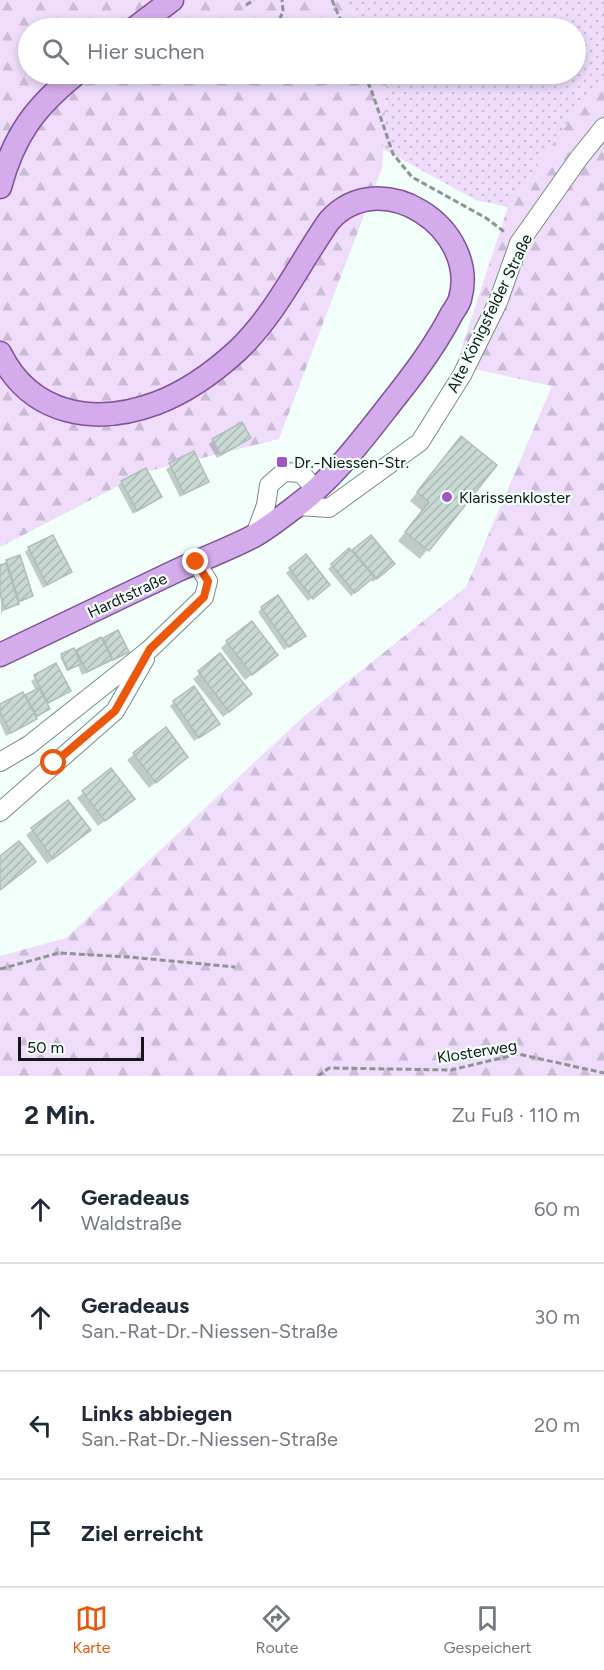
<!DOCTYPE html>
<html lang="de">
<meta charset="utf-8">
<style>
:root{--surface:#fff;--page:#f6f6f7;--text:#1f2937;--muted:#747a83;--line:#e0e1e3;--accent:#ea580c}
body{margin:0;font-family:Figtree,sans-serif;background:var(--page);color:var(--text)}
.scale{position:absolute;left:18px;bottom:15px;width:126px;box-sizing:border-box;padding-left:6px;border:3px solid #131816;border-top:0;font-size:16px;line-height:21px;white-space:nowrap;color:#131816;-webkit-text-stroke:4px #f1fefa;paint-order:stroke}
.stop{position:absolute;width:18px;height:18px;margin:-14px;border:4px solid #ea580c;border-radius:50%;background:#fff}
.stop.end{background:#ea580c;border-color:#fff;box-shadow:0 2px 6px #0008}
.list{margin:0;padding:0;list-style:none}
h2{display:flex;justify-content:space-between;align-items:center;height:78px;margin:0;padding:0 24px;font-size:26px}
h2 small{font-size:20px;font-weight:400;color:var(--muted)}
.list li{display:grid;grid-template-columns:39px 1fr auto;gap:18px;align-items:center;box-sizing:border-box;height:108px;padding:0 24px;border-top:2px solid var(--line)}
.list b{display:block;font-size:22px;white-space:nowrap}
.list p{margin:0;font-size:20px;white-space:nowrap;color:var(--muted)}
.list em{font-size:20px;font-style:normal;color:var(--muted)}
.icon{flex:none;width:33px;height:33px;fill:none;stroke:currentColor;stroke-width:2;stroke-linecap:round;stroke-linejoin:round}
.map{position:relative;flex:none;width:604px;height:1076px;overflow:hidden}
.search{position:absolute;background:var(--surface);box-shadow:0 3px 9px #0003;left:18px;right:18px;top:18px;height:66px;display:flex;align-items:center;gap:15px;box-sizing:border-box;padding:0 21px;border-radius:33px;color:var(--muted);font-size:22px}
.sheet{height:510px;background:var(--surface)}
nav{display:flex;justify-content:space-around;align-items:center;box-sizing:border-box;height:84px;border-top:2px solid var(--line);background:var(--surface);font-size:16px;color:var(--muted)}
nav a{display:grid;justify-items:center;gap:3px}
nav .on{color:var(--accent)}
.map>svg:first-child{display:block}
.grass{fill:url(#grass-dots)}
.forest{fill:url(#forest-firs)}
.shadow{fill:#0003}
.building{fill:url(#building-hatch);stroke:#aebeb8;stroke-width:1.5}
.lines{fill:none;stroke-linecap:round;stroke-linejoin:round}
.minor-casing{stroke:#7b8a84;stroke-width:20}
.major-casing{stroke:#7e5397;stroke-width:25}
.path{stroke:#8c9592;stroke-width:3;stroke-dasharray:6 3;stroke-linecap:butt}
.minor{stroke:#fff;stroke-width:18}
.major{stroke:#d4abeb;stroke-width:22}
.route{stroke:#ea580c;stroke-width:8}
.poi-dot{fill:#a055c7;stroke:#f1fefa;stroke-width:2}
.labels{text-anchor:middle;stroke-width:4.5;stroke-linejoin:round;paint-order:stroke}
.street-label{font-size:16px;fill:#131816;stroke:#f1fefa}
.poi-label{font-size:16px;fill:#131816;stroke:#f1fefa;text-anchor:start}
</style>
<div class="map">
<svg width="604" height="1076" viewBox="0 0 604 1076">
<defs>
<pattern id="grass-dots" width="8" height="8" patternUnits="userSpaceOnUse" patternTransform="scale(1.5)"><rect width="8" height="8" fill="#eedcfa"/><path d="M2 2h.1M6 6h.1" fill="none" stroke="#cbbcd6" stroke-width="1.8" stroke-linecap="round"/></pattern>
<pattern id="forest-firs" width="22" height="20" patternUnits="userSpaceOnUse" patternTransform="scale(1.5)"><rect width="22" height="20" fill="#eedcfa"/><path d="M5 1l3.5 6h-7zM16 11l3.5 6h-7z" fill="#cbbcd6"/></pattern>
<pattern id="building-hatch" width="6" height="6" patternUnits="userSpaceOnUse" patternTransform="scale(1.5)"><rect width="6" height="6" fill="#c8d8d2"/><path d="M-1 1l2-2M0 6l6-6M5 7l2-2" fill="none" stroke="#abb9b4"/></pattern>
</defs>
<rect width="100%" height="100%" fill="#f1fefa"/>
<polygon class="grass" points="346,0 604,0 604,84 577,110 508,207 476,200 383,149 387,74 576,74 576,28 362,28"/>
<g class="forest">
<polygon points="0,0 346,0 362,28 28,28 28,74 387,74 382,168 279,439 145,472 0,547"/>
<polygon points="604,84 604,1076 0,1076 0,956 66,938 304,716 466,587 552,386 456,365 508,207 577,110"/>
</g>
<g class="shadow">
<polygon points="249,438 217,458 209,444 213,440"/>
<polygon points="461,438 495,465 420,559 398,541 422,511 410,501"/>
<polygon points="193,453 207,481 180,497 166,469"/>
<polygon points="122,482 160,497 133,514 118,486"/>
<polygon points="371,537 390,567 373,582 370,579 351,596 328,569 349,550 351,553"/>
<polygon points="29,548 70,572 43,588 25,552"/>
<polygon points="306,556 324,589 308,601 286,573"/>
<polygon points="7,561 32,595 28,599 18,603 13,607 3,611 1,614 0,567"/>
<polygon points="262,608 300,639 284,650 258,612"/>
<polygon points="117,632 127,652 123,656 82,675 78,665 67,671 60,657 62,655 74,653"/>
<polygon points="227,642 269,661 245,680 221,648"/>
<polygon points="220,656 244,700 223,717 193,679"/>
<polygon points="56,665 69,691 46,705 49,709 31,722 6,736 0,723 0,706 36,691 31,681"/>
<polygon points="174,702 214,727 194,741 170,706"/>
<polygon points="165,730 180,763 149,788 127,760"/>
<polygon points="111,770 126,805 98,826 77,798"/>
<polygon points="68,802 83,836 47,864 26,835"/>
</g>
<g class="building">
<polygon points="242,422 251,438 221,455 212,439"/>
<polygon points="461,436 497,465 429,551 405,532 429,502 417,492"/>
<polygon points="194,451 209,482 184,494 169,463"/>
<polygon points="146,468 162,497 137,511 121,481"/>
<polygon points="53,535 72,572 47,585 28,547"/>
<polygon points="371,535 395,564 377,579 352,550"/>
<polygon points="349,548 374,577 355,593 331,564"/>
<polygon points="306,554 330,585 313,599 289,568"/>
<polygon points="20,555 33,596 19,601 6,560"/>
<polygon points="6,563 19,604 5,609 0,594 0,565"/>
<polygon points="278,595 306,636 289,647 261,607"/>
<polygon points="252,621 278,655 252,675 226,641"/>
<polygon points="118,630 129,652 113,660 103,638"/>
<polygon points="101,637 112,659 87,672 76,650"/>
<polygon points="74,648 81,664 68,670 61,654"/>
<polygon points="220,653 252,694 229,712 198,671"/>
<polygon points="56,663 71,691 48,703 34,675"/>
<polygon points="194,686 220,724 199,738 173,701"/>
<polygon points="39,688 50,709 37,716 25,695"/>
<polygon points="23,692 37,719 11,733 0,712 0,704"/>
<polygon points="166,727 188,757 156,783 133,753"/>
<polygon points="111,768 135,799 105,821 82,791"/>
<polygon points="68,800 91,830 53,859 31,828"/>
<polygon points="19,841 36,862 0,890 0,856"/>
</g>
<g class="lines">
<g class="minor-casing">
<g id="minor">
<polyline points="297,506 329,508 420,442 462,375 498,302 519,243 579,158 604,127"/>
<polyline points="255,535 266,505 269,485 284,472 301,473 315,489"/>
<polyline points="0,762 29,745 150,649 204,597 208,581 196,562"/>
<polyline points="0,812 115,711 145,659"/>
</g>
</g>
<g class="major-casing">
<g id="major">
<polyline points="135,28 172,0"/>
<path d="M0 187C14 135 35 107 76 74"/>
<path d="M0 353C31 416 96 426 157 403 186 392 214 372 237 351 276 314 299 264 329 221 380 163 480 228 460 299 458 306 452 312 449 319 435 345 417 370 398 394 367 433 336 477 295 507 282 517 268 528 254 536 229 549 202 559 176 571 117 599 59 627 0 655"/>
</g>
</g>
<g class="path">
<polyline points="332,0 344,28"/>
<polyline points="246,5 254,0"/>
<polyline points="277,28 283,10 282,0"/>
<polyline points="364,74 372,92 393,154 412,177 486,218 506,233"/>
<polyline points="0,969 59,953 129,957 235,967"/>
<polyline points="318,1076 329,1068 451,1070 518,1054 604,1073"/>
</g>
<use href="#minor" class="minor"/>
<use href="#major" class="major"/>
</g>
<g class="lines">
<polyline class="route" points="54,763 115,711 150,649 204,597 208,581 196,562"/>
</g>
<g class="poi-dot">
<rect x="276" y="456" width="12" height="12" rx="3"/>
<circle cx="447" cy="497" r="6"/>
</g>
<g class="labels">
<g class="street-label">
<text transform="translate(489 313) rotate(-64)" y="6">Alte Königsfelder Straße</text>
<text transform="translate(127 595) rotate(-25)" y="6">Hardtstraße</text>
<text transform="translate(477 1051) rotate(-9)" y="6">Klosterweg</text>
</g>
<g class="poi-label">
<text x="294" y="468">Dr.-Niessen-Str.</text>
<text x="459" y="503">Klarissenkloster</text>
</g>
</g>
</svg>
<div class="scale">50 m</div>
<div class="stop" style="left:54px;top:763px"></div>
<div class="stop end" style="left:196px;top:562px"></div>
<div class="search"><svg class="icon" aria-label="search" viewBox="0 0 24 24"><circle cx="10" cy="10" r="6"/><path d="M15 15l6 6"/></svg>Hier suchen</div>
</div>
<section class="sheet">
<h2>2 Min.<small>Zu Fuß · 110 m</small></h2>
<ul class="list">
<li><svg class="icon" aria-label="ahead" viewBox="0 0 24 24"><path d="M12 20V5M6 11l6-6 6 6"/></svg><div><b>Geradeaus</b><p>Waldstraße</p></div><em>60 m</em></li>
<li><svg class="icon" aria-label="ahead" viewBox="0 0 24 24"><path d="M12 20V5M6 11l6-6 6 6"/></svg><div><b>Geradeaus</b><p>San.-Rat-Dr.-Niessen-Straße</p></div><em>30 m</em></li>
<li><svg class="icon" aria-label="left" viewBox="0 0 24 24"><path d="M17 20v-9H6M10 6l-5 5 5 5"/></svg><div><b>Links abbiegen</b><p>San.-Rat-Dr.-Niessen-Straße</p></div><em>20 m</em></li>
<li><svg class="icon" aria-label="arrive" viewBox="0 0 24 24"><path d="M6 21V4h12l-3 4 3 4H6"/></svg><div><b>Ziel erreicht</b></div></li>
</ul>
</section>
<nav>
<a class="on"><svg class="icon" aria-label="map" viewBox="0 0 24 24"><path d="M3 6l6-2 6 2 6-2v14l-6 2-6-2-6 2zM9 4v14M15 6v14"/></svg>Karte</a>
<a><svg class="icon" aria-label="directions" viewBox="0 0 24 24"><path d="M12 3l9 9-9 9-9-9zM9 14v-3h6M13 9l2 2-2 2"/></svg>Route</a>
<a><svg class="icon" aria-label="saved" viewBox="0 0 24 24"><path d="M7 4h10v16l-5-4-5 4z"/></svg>Gespeichert</a>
</nav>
